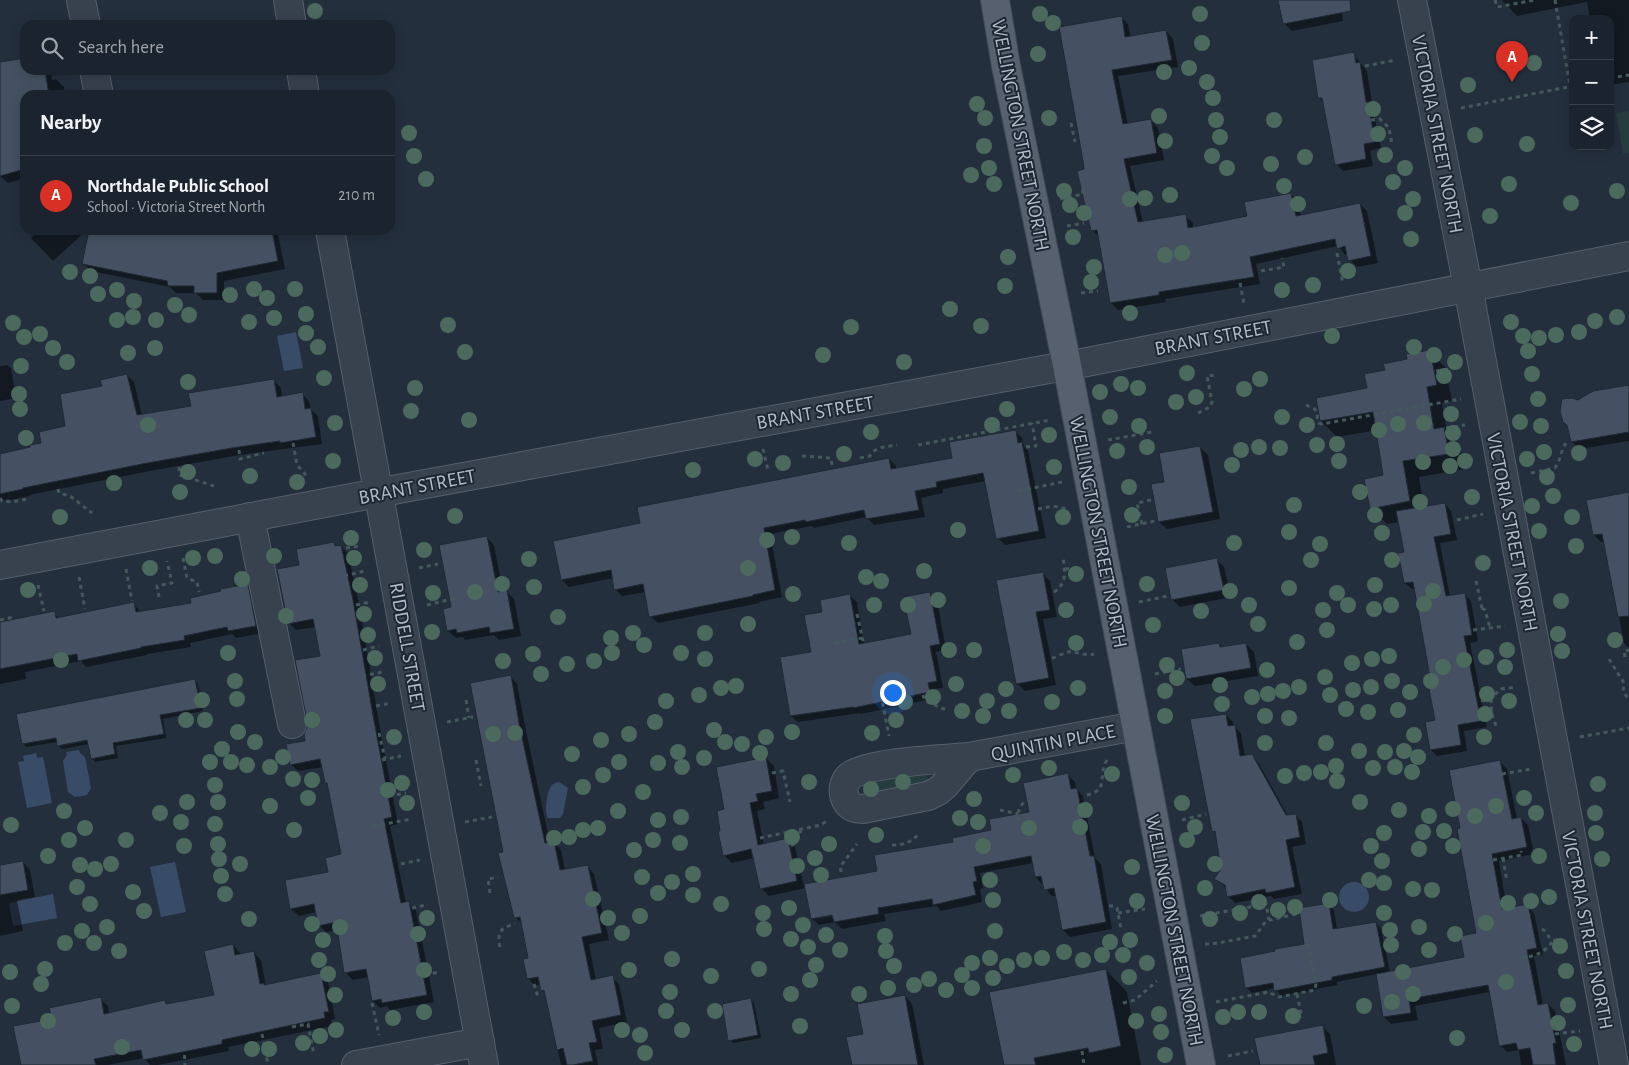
<!DOCTYPE html>
<meta charset="utf-8">
<style>
:root{--surface:#1b232e;--page:#242b36;--text:#f1f3f6;--muted:#a0a4aa;--line:#39404a;--accent:#d93025}
body{margin:0;font-family:"Alegreya Sans",sans-serif;background:var(--page);color:var(--text)}
.controls{position:absolute;right:15px;top:15px;display:grid;overflow:hidden;border-radius:10px;box-shadow:0 2px 12px #0003}
.controls button{width:45px;height:45px;display:grid;place-items:center;padding:0;border:0;border-bottom:1px solid var(--line);background:var(--surface);color:var(--text);font:25px sans-serif}
.you{position:absolute;left:892px;top:692px;width:18px;height:18px;margin:-12px;border:4px solid #fff;border-radius:50%;background:#1a73e8;box-shadow:0 0 0 8px #1a73e833}
.badge{display:grid;place-items:center;width:32px;height:32px;border-radius:50%;background:var(--accent);color:#fff;font-size:16px;font-weight:700}
.pin{position:absolute;translate:-50% -41px;filter:drop-shadow(0 1px 2px #0008)}
.pin::after{content:'';position:absolute;top:26px;width:18px;height:15px;background:inherit;clip-path:polygon(0 0,100% 0,50% 100%)}
.list{margin:0;padding:0;list-style:none}
h2{display:flex;justify-content:space-between;align-items:center;height:65px;margin:0;padding:0 20px;font-size:21px}
h2 small{font-size:16px;font-weight:400;color:var(--muted)}
.list li{display:grid;grid-template-columns:32px 1fr auto;gap:15px;align-items:center;box-sizing:border-box;height:80px;padding:0 20px;border-top:1px solid var(--line)}
.list b{display:block;font-size:19px;white-space:nowrap}
.list p{margin:0;font-size:16px;white-space:nowrap;color:var(--muted)}
.list em{font-size:16px;font-style:normal;color:var(--muted)}
.icon{flex:none;width:28px;height:28px;fill:none;stroke:currentColor;stroke-width:2;stroke-linecap:round;stroke-linejoin:round}
.map{position:relative;flex:none;width:1629px;height:1065px;overflow:hidden}
.search{position:absolute;background:var(--surface);box-shadow:0 2px 12px #0003;left:20px;top:20px;width:375px;height:55px;display:flex;align-items:center;gap:12px;box-sizing:border-box;padding:0 18px;border-radius:15px;color:var(--muted);font-size:19px}
.panel{position:absolute;background:var(--surface);box-shadow:0 2px 12px #0003;left:20px;top:90px;width:375px;height:145px;border-radius:15px}
.map>svg:first-child{display:block}
.green{fill:#263c3f}
.water{fill:#394c67}
.shadow{fill:#0007;fill-rule:evenodd}
.building{fill:#455162;stroke:#1f2835}
.lines{fill:none;stroke-linecap:round;stroke-linejoin:round}
.minor-casing{stroke:#565f6c;stroke-width:30}
.major-casing{stroke:#414a57;stroke-width:30}
.path{stroke:#44595c;stroke-width:3;stroke-dasharray:4 4;stroke-linecap:butt}
.minor{stroke:#38414e;stroke-width:28}
.major{stroke:#56606e;stroke-width:28}
.tree{fill:#4b6a5d}
.labels{text-anchor:middle;stroke-width:4;stroke-linejoin:round;paint-order:stroke}
.street-label{font-size:20px;fill:#b4bcc9;stroke:#1d2633}
</style>
<div class="map">
<svg width="1629" height="1065" viewBox="0 0 1629 1065">
<rect width="100%" height="100%" fill="#242f3e"/>
<g class="green">
<polygon points="1629,111 1629,153 1623,154 1616,113"/>
<polygon points="921,772 927,776 928,781 927,784 865,795 863,792 863,785 866,782"/>
</g>
<g class="water">
<polygon points="296,332 303,368 284,371 277,336"/>
<polygon points="79,750 80,753 85,757 91,788 87,795 75,797 68,792 63,761 67,755 66,752"/>
<polygon points="36,753 37,758 43,757 52,803 27,808 18,762 24,761 23,756"/>
<path d="M559 782 568 788 563 814 560 818H548C544 812 547 791 552 785 554 783 556 783 559 782Z"/>
<polygon points="175,862 186,912 161,917 150,867"/>
<circle cx="1354" cy="897" r="15"/>
<polygon points="53,894 57,918 13,926 9,903"/>
</g>
<g class="shadow">
<polygon points="1279,0 1340,0 1343,21 1292,31 1284,23"/>
<polygon points="1502,0 1629,0 1629,82 1610,85 1610,19 1590,19 1587,2 1517,16"/>
<polygon points="1121,17 1128,24 1131,38 1166,31 1173,39 1178,67 1118,76 1128,125 1151,121 1158,128 1164,160 1130,166 1143,223 1185,216 1193,223 1193,228 1249,217 1291,194 1298,201 1301,216 1360,204 1367,211 1378,263 1357,267 1350,260 1348,254 1345,255 1338,246 1256,264 1260,284 1165,299 1166,302 1118,310 1111,303 1099,237 1092,230 1086,170"/>
<polygon points="1353,54 1367,71 1373,109 1381,148 1370,151 1373,166 1343,171 1336,164 1324,103 1320,98"/>
<polygon points="25,59 25,70 51,70 52,80 56,79 64,87 65,95 25,95 25,178 8,183 0,176 0,63"/>
<polygon points="25,207 25,216 21,211"/>
<polygon points="38,230 87,230 53,261 31,238"/>
<polygon points="91,230 277,230 285,269 224,281 224,300 203,300 196,293 176,293 170,287 91,271 84,264"/>
<polygon points="1429,351 1445,367 1452,401 1442,403 1447,432 1460,445 1464,469 1419,477 1424,508 1445,504 1451,511 1457,540 1440,543 1450,597 1464,594 1471,601 1478,641 1470,643 1487,727 1464,731 1467,751 1437,756 1431,750 1436,721 1433,684 1415,589 1412,589 1405,583 1406,553 1400,522 1387,524 1371,508 1384,476 1377,430 1337,437 1321,421 1317,399 1368,389 1386,371"/>
<polygon points="7,365 11,368 16,398 0,401 0,366"/>
<polygon points="127,375 134,382 142,416 192,407 273,380 281,388 282,397 302,394 309,401 311,410 318,416 322,444 240,455 150,471 29,495 30,496 10,500 9,499 0,501 0,455 42,444 67,427 103,387"/>
<polygon points="1629,387 1629,441 1580,449 1572,442 1578,401"/>
<polygon points="1015,431 1022,438 1024,446 1028,451 1046,538 1005,545 998,538 986,481 943,489 943,493 921,498 925,517 874,525 866,517 814,528 812,526 770,534 782,597 759,602 760,603 658,623 650,616 646,592 622,596 615,589 613,578 569,587 562,580 641,524 889,459 896,466 896,470 954,459"/>
<polygon points="1200,447 1208,455 1220,519 1167,529 1159,522 1166,483"/>
<polygon points="1629,493 1629,648 1624,643 1605,542 1601,542 1594,535"/>
<polygon points="486,537 494,545 503,592 506,591 514,599 521,636 499,640 494,635 465,640 463,637 456,638 448,631 452,608"/>
<polygon points="333,543 337,547 340,546 348,553 360,608 379,723 398,824 390,826 406,903 408,903 416,910 434,1002 390,1010 387,1006 380,1008 373,1001 368,977 353,980 346,973 339,930 326,932 319,925 316,912 299,916 291,909 329,873 343,855 329,786 326,783 323,767 298,771 291,764 307,742 321,657 316,627 296,630 289,623 300,566"/>
<polygon points="1217,560 1224,567 1231,597 1180,607 1172,599"/>
<polygon points="1042,573 1050,581 1057,617 1043,619 1056,685 1025,691 1018,684"/>
<polygon points="247,586 254,593 263,633 236,638 232,634 190,643 191,647 147,654 147,655 86,667 81,661 25,672 26,679 0,684 0,624 54,613 60,619 134,604 141,613 192,604"/>
<polygon points="930,593 937,600 946,650 936,652 943,688 934,689 936,698 861,714 860,713 798,722 791,716 812,653 823,613 850,596 857,602 864,645 912,635"/>
<polygon points="1219,644 1223,648 1246,644 1254,652 1258,676 1195,686 1187,679"/>
<polygon points="510,676 517,684 526,731 550,843 554,842 561,850 565,870 587,866 594,874 609,940 589,944 596,980 612,977 619,984 627,1022 599,1028 603,1049 595,1050 598,1065 561,1065 546,994 542,990 541,984 535,986 528,978 530,958 523,924 515,917 505,853"/>
<polygon points="195,681 198,684 203,711 163,719 166,738 116,746 118,758 95,762 92,758 89,744 62,749 59,746 93,740 93,738 59,744 59,746 57,742 26,747 23,743"/>
<polygon points="1226,715 1233,722 1234,726 1241,733 1245,756 1251,755 1258,762 1288,816 1295,815 1302,822 1306,844 1292,847 1302,894 1274,899 1271,896 1235,903 1228,896 1226,888 1216,879 1223,869 1217,834 1213,831"/>
<path d="M766 758 774 766 779 798 763 802 765 809 757 811 764 845 787 840 795 847 804 886 878 872 955 843 992 831 1030 813 1068 775 1075 782 1076 789 1083 796 1095 858 1101 864 1112 929 1070 937 1063 930 1057 896H1052L1036 877 1033 863 980 873 983 888 980 889 982 902 941 911 936 906 884 914 886 921 842 929 835 922 819 925 812 918 806 888 769 896 761 888 754 858 732 863 724 855 722 832 726 810ZM838 912 839 915 816 919V917Z"/>
<polygon points="1500,762 1507,769 1517,819 1521,818 1528,825 1534,854 1499,861 1507,910 1527,906 1534,913 1543,955 1534,956 1543,1005 1548,1004 1555,1011 1566,1065 1521,1065 1519,1050 1507,1052 1500,1045 1490,992 1415,1006 1418,1020 1391,1024 1384,1017 1377,974 1337,982 1337,985 1281,996 1275,988 1252,993 1246,987 1306,945 1328,904 1334,910 1337,930 1376,923 1381,929 1390,972 1466,958 1478,934 1462,829"/>
<polygon points="23,862 30,870 35,897 17,900 23,931 0,936 0,867"/>
<polygon points="233,945 240,953 240,955 254,953 261,960 266,986 321,975 328,982 335,1019 331,1020 332,1026 228,1047 229,1051 158,1065 150,1065 144,1058 108,1065 22,1065 53,1020 100,999 108,1006 109,1014 165,1002 169,1005 216,996"/>
<polygon points="1106,970 1127,992 1141,1065 1005,1065"/>
<polygon points="905,996 912,1004 924,1065 853,1065 864,1035"/>
<polygon points="751,1000 754,1003 761,1038 733,1043 730,1040"/>
<polygon points="1322,1026 1330,1034 1336,1065 1261,1065"/>
</g>
<g class="building">
<polygon points="1278,0 1350,0 1351,11 1283,24"/>
<polygon points="1122,16 1125,37 1166,30 1172,60 1112,70 1123,124 1151,119 1157,153 1124,159 1138,222 1186,214 1188,228 1247,216 1244,202 1291,193 1296,216 1360,203 1371,256 1348,261 1345,246 1337,249 1335,239 1250,257 1254,277 1159,292 1159,295 1110,303 1097,230 1091,231 1077,171 1084,169 1083,161 1059,27"/>
<polygon points="1354,52 1356,63 1360,62 1366,102 1368,102 1375,142 1364,144 1366,159 1335,165 1322,98 1318,98 1312,60"/>
<polygon points="25,58 25,70 45,70 49,95 25,95 25,169 0,176 0,62"/>
<polygon points="89,230 272,230 278,261 217,273 217,293 194,293 194,286 168,286 167,281 82,264"/>
<polygon points="1430,350 1437,385 1427,387 1434,429 1444,427 1449,454 1403,461 1410,501 1370,509 1364,479 1383,475 1373,412 1320,421 1316,398 1367,388 1364,374 1385,370 1383,364 1407,359 1406,354"/>
<polygon points="127,374 137,415 191,406 188,393 274,379 277,397 303,392 305,409 311,408 316,437 280,443 280,441 232,448 142,464 23,488 23,489 0,494 0,454 30,447 30,445 41,443 39,432 65,426 60,394 102,386 100,380"/>
<polygon points="1629,385 1629,432 1571,442 1567,425 1563,422 1560,411 1562,399 1572,398 1578,400 1593,391"/>
<polygon points="1016,430 1018,443 1022,442 1039,531 996,539 983,473 936,482 937,487 915,491 919,510 866,519 864,510 806,522 805,520 764,528 775,590 753,595 753,596 649,617 643,584 614,590 611,570 561,580 553,541 640,523 637,507 889,458 891,469 952,458 949,442"/>
<polygon points="1200,446 1213,512 1158,522 1151,484 1164,482 1159,453"/>
<polygon points="1629,492 1629,616 1618,617 1602,534 1593,535 1586,500"/>
<polygon points="1445,503 1451,534 1434,537 1446,596 1465,593 1472,635 1464,636 1481,721 1458,725 1461,745 1430,750 1425,722 1435,720 1428,684 1431,683 1413,582 1404,583 1398,553 1404,552 1396,511"/>
<polygon points="487,536 498,592 507,590 514,629 490,633 489,627 457,633 456,629 447,631 443,609 451,607 439,545"/>
<polygon points="334,542 335,546 341,545 353,600 373,715 392,817 384,819 401,903 409,901 427,995 382,1003 381,999 372,1001 366,969 344,973 336,922 318,926 314,904 290,909 285,880 328,872 325,858 341,854 327,783 325,783 320,759 290,765 286,744 305,741 304,733 307,728 307,721 295,660 320,656 313,619 288,624 277,569 299,565 296,549"/>
<polygon points="1217,558 1224,590 1171,600 1165,568"/>
<polygon points="1043,572 1050,610 1036,612 1049,678 1016,684 996,580"/>
<polygon points="248,584 256,626 228,631 227,627 184,636 185,640 141,647 141,648 78,661 77,654 0,669 0,622 55,611 56,618 134,602 136,612 191,603 190,598 221,591 220,589"/>
<polygon points="930,592 940,644 930,646 937,681 928,683 930,692 853,708 853,707 790,716 780,657 811,652 804,615 822,612 820,600 850,594 859,644 911,634 903,597"/>
<polygon points="1219,643 1220,647 1246,643 1251,668 1186,679 1181,649"/>
<polygon points="511,675 519,723 545,843 554,841 560,870 588,865 602,933 582,937 591,980 613,975 621,1015 592,1021 597,1042 589,1043 593,1061 573,1065 567,1065 563,1048 557,1050 544,990 541,991 538,977 527,979 523,959 528,958 520,917 514,918 498,853 503,852 470,683"/>
<polygon points="195,679 201,708 160,715 164,734 113,743 115,754 91,759 87,740 57,746 56,738 22,744 16,714"/>
<polygon points="1226,714 1228,726 1235,725 1240,756 1252,754 1286,815 1296,814 1300,837 1286,840 1295,887 1266,893 1265,889 1227,897 1225,885 1214,879 1221,869 1215,831 1212,832 1190,719"/>
<polygon points="766,757 772,791 756,794 758,801 750,803 758,845 788,838 797,881 760,889 751,849 723,856 718,831 720,831 717,811 724,809 716,767"/>
<polygon points="1500,760 1512,819 1521,817 1527,847 1492,854 1502,909 1528,904 1537,948 1527,950 1538,1005 1548,1003 1556,1043 1553,1044 1556,1065 1533,1065 1530,1048 1518,1050 1516,1043 1499,1046 1488,985 1409,999 1411,1013 1383,1017 1376,974 1464,957 1460,936 1476,933 1457,829 1460,828 1449,770"/>
<polygon points="1068,773 1071,789 1077,788 1090,856 1094,856 1106,922 1062,930 1054,888 1044,890 1041,876 1035,877 1031,856 974,867 977,881 973,882 976,895 933,905 932,899 878,908 879,914 834,922 832,915 811,919 804,884 877,871 874,855 953,842 952,838 991,830 989,819 1029,812 1023,783"/>
<polygon points="23,861 28,890 0,895 0,865"/>
<polygon points="1329,903 1333,929 1376,922 1385,967 1332,977 1332,980 1274,991 1273,983 1245,988 1240,958 1275,951 1275,949 1304,944 1299,908"/>
<polygon points="233,944 235,955 254,951 260,984 264,983 264,985 321,973 329,1012 324,1012 325,1018 222,1040 222,1044 143,1060 141,1050 94,1059 96,1065 21,1065 13,1026 52,1019 49,1008 101,997 104,1014 165,1000 166,1004 214,995 204,951"/>
<polygon points="1106,969 1121,1046 1089,1053 1088,1048 1034,1058 1036,1065 1004,1065 989,992"/>
<polygon points="905,995 918,1065 852,1065 846,1037 863,1034 857,1004"/>
<polygon points="751,998 758,1035 728,1041 722,1004"/>
<polygon points="1323,1025 1328,1053 1313,1056 1315,1065 1260,1065 1254,1038"/>
</g>
<g class="lines">
<g class="minor-casing">
<g id="minor">
<polyline points="81,0 86,25"/>
<polyline points="288,0 292,25"/>
<polyline points="1412,0 1468,287 1614,1065"/>
<polyline points="94,70 99,95"/>
<polyline points="301,70 305,95"/>
<polyline points="330,230 484,1065"/>
<polyline points="250,517 292,724"/>
<polyline points="0,565 409,487 1087,362 1629,256"/>
<path d="M969 757C944 759 869 762 850 776 840 784 842 804 855 808 858 809 860 808 863 809L928 796 938 791 945 785 969 757 1136 726"/>
<polyline points="356,1065 480,1042"/>
</g>
</g>
<g class="major-casing">
<polyline id="major" points="995,0 1006,66 1067,365 1201,1065"/>
</g>
<g class="path">
<polyline points="1495,0 1497,7 1535,0"/>
<polyline points="1555,0 1570,86"/>
<polyline points="1365,66 1396,60"/>
<polyline points="1610,78 1629,75"/>
<polyline points="1461,108 1573,86"/>
<polyline points="1371,120 1380,119 1389,128 1392,145"/>
<polyline points="1071,123 1075,142"/>
<polyline points="1060,199 1083,194 1082,187"/>
<polyline points="1067,226 1084,223"/>
<polyline points="1337,253 1343,284"/>
<polyline points="1261,271 1284,267 1282,258"/>
<polyline points="1240,283 1244,304"/>
<polyline points="1081,293 1098,291"/>
<polyline points="1436,371 1455,368"/>
<polyline points="1306,405 1315,409 1319,423 1322,424 1461,399"/>
<polyline points="1198,413 1210,407 1212,402 1207,376 1216,375"/>
<polyline points="1446,428 1465,425"/>
<polyline points="1108,440 1152,432"/>
<polyline points="293,443 297,465 305,474 306,478"/>
<polyline points="918,445 1050,420"/>
<polyline points="1026,447 1036,446 1032,423"/>
<polyline points="763,449 768,470"/>
<polyline points="239,450 240,459 264,453"/>
<polyline points="802,456 831,458 832,466"/>
<path d="M860 458 870 456C875 446 887 447 897 445"/>
<polyline points="179,467 180,475 214,486"/>
<path d="M1531 473 1555 468C1561 459 1561 450 1567 441"/>
<polyline points="58,489 59,493 70,496 92,513"/>
<polyline points="1019,491 1062,482"/>
<polyline points="0,498 2,501 12,502 28,499"/>
<polyline points="1038,509 1053,506 1067,509"/>
<polyline points="1457,520 1483,514"/>
<polyline points="1142,524 1137,503 1151,500"/>
<polyline points="1127,527 1155,521"/>
<polyline points="346,548 360,546"/>
<polyline points="183,558 187,578 197,582 199,592"/>
<polyline points="419,568 438,564"/>
<polyline points="126,569 132,601"/>
<polyline points="1065,569 1079,567"/>
<polyline points="344,576 365,571"/>
<polyline points="79,577 85,609"/>
<polyline points="1476,581 1482,608 1478,608"/>
<polyline points="38,585 44,611"/>
<path d="M1054 592C1067 584 1065 571 1063 558"/>
<polyline points="159,597 157,586 172,583 167,561"/>
<polyline points="1139,602 1168,596"/>
<polyline points="356,605 370,602"/>
<polyline points="427,605 460,597"/>
<polyline points="1482,608 1485,610 1490,628"/>
<polyline points="857,614 863,641"/>
<polyline points="0,620 14,617"/>
<polyline points="1473,630 1505,626"/>
<polyline points="835,643 862,638"/>
<polyline points="363,650 379,646"/>
<polyline points="1625,657 1624,651 1629,650"/>
<path d="M1052 658C1057 657 1063 653 1068 652 1075 651 1084 656 1094 654"/>
<polyline points="1609,659 1624,683 1623,691 1626,696 1629,696"/>
<polyline points="1155,674 1181,669"/>
<polyline points="362,676 383,672"/>
<polyline points="881,695 889,736"/>
<polyline points="923,695 925,701 949,711"/>
<polyline points="1490,699 1492,703 1491,711 1496,726"/>
<polyline points="466,700 469,718"/>
<polyline points="1481,701 1490,699 1501,689 1516,687"/>
<polyline points="376,706 391,703"/>
<polyline points="447,722 473,717"/>
<polyline points="379,733 385,759"/>
<polyline points="1580,737 1629,728"/>
<polyline points="382,760 401,756"/>
<polyline points="476,760 481,786"/>
<polyline points="772,773 783,771 790,802"/>
<polyline points="1502,774 1531,769"/>
<path d="M1087 795C1110 790 1097 776 1107 760"/>
<polyline points="389,796 406,793"/>
<polyline points="1000,810 1018,814"/>
<polyline points="1182,820 1206,814"/>
<path d="M1018 821C1017 813 1019 807 1025 801"/>
<polyline points="465,822 492,817"/>
<polyline points="373,826 412,819"/>
<polyline points="760,838 821,825 828,820"/>
<path d="M892 845C905 845 911 842 920 833"/>
<polyline points="791,846 796,842 801,830"/>
<polyline points="1503,858 1507,882"/>
<polyline points="1493,860 1522,855 1521,851"/>
<polyline points="401,864 420,860"/>
<polyline points="841,872 840,867 857,844"/>
<polyline points="490,893 488,879 498,877"/>
<polyline points="1109,906 1113,906 1117,908 1121,929"/>
<polyline points="412,908 426,905"/>
<polyline points="1118,913 1145,909"/>
<polyline points="1200,916 1266,904 1269,920"/>
<path d="M1542 929C1552 935 1545 942 1562 940"/>
<polyline points="1205,944 1212,944 1255,936 1266,921 1296,914"/>
<path d="M500 947C497 932 500 928 515 924"/>
<path d="M1521 958C1536 956 1544 953 1553 941"/>
<polyline points="425,975 439,972"/>
<polyline points="534,984 538,997"/>
<polyline points="1297,994 1302,1018"/>
<polyline points="1216,1002 1268,992 1279,997 1315,990 1316,984 1307,940"/>
<polyline points="372,1003 379,1035"/>
<polyline points="1123,1003 1135,1000 1157,981"/>
<polyline points="292,1027 308,1024 314,1055"/>
<polyline points="262,1034 268,1064"/>
<polyline points="1555,1034 1580,1031"/>
<polyline points="184,1047 185,1065"/>
<polyline points="1082,1051 1084,1065"/>
<polyline points="1228,1056 1253,1051"/>
</g>
<use href="#minor" class="minor"/>
<use href="#major" class="major"/>
</g>
<g class="tree">
<circle cx="315" cy="11" r="8"/>
<circle cx="1040" cy="14" r="8"/>
<circle cx="1200" cy="14" r="8"/>
<circle cx="1053" cy="23" r="8"/>
<circle cx="1202" cy="43" r="8"/>
<circle cx="1038" cy="54" r="8"/>
<circle cx="1534" cy="63" r="8"/>
<circle cx="1189" cy="68" r="8"/>
<circle cx="1164" cy="72" r="8"/>
<circle cx="1207" cy="82" r="8"/>
<circle cx="1468" cy="85" r="8"/>
<circle cx="1213" cy="98" r="8"/>
<circle cx="977" cy="104" r="8"/>
<circle cx="1373" cy="109" r="8"/>
<circle cx="1159" cy="116" r="8"/>
<circle cx="985" cy="118" r="8"/>
<circle cx="1049" cy="118" r="8"/>
<circle cx="1216" cy="120" r="8"/>
<circle cx="1274" cy="120" r="8"/>
<circle cx="409" cy="133" r="8"/>
<circle cx="1378" cy="134" r="8"/>
<circle cx="1475" cy="135" r="8"/>
<circle cx="1220" cy="137" r="8"/>
<circle cx="1165" cy="141" r="8"/>
<circle cx="1527" cy="144" r="8"/>
<circle cx="984" cy="146" r="8"/>
<circle cx="1385" cy="155" r="8"/>
<circle cx="414" cy="156" r="8"/>
<circle cx="1212" cy="156" r="8"/>
<circle cx="1305" cy="157" r="8"/>
<circle cx="1271" cy="164" r="8"/>
<circle cx="989" cy="168" r="8"/>
<circle cx="1227" cy="168" r="8"/>
<circle cx="1405" cy="168" r="8"/>
<circle cx="971" cy="175" r="8"/>
<circle cx="426" cy="179" r="8"/>
<circle cx="1393" cy="182" r="8"/>
<circle cx="994" cy="184" r="8"/>
<circle cx="1509" cy="184" r="8"/>
<circle cx="1284" cy="186" r="8"/>
<circle cx="1064" cy="191" r="8"/>
<circle cx="1617" cy="191" r="8"/>
<circle cx="1170" cy="195" r="8"/>
<circle cx="1145" cy="198" r="8"/>
<circle cx="1130" cy="199" r="8"/>
<circle cx="1413" cy="199" r="8"/>
<circle cx="1571" cy="203" r="8"/>
<circle cx="1298" cy="204" r="8"/>
<circle cx="1070" cy="205" r="8"/>
<circle cx="1084" cy="213" r="8"/>
<circle cx="1405" cy="213" r="8"/>
<circle cx="1490" cy="216" r="8"/>
<circle cx="1073" cy="237" r="8"/>
<circle cx="1411" cy="239" r="8"/>
<circle cx="1182" cy="253" r="8"/>
<circle cx="1165" cy="255" r="8"/>
<circle cx="1008" cy="257" r="8"/>
<circle cx="1094" cy="267" r="8"/>
<circle cx="1348" cy="271" r="8"/>
<circle cx="70" cy="272" r="8"/>
<circle cx="90" cy="276" r="8"/>
<circle cx="1091" cy="282" r="8"/>
<circle cx="1313" cy="285" r="8"/>
<circle cx="1005" cy="286" r="8"/>
<circle cx="254" cy="289" r="8"/>
<circle cx="295" cy="289" r="8"/>
<circle cx="117" cy="290" r="8"/>
<circle cx="1282" cy="290" r="8"/>
<circle cx="98" cy="294" r="8"/>
<circle cx="230" cy="295" r="8"/>
<circle cx="267" cy="298" r="8"/>
<circle cx="134" cy="301" r="8"/>
<circle cx="175" cy="305" r="8"/>
<circle cx="950" cy="309" r="8"/>
<circle cx="1130" cy="313" r="8"/>
<circle cx="306" cy="314" r="8"/>
<circle cx="189" cy="315" r="8"/>
<circle cx="133" cy="317" r="8"/>
<circle cx="1617" cy="317" r="8"/>
<circle cx="274" cy="318" r="8"/>
<circle cx="117" cy="320" r="8"/>
<circle cx="156" cy="320" r="8"/>
<circle cx="1595" cy="321" r="8"/>
<circle cx="249" cy="322" r="8"/>
<circle cx="1511" cy="322" r="8"/>
<circle cx="13" cy="323" r="8"/>
<circle cx="448" cy="325" r="8"/>
<circle cx="981" cy="326" r="8"/>
<circle cx="851" cy="327" r="8"/>
<circle cx="1579" cy="332" r="8"/>
<circle cx="306" cy="333" r="8"/>
<circle cx="40" cy="334" r="8"/>
<circle cx="1556" cy="335" r="8"/>
<circle cx="1332" cy="336" r="8"/>
<circle cx="1523" cy="336" r="8"/>
<circle cx="24" cy="337" r="8"/>
<circle cx="1539" cy="338" r="8"/>
<circle cx="318" cy="347" r="8"/>
<circle cx="1414" cy="347" r="8"/>
<circle cx="53" cy="348" r="8"/>
<circle cx="155" cy="348" r="8"/>
<circle cx="1528" cy="351" r="8"/>
<circle cx="465" cy="352" r="8"/>
<circle cx="128" cy="353" r="8"/>
<circle cx="823" cy="355" r="8"/>
<circle cx="1434" cy="355" r="8"/>
<circle cx="67" cy="362" r="8"/>
<circle cx="904" cy="362" r="8"/>
<circle cx="1455" cy="362" r="8"/>
<circle cx="21" cy="366" r="8"/>
<circle cx="1187" cy="373" r="8"/>
<circle cx="1532" cy="374" r="8"/>
<circle cx="1444" cy="376" r="8"/>
<circle cx="324" cy="378" r="8"/>
<circle cx="1260" cy="379" r="8"/>
<circle cx="188" cy="382" r="8"/>
<circle cx="1121" cy="384" r="8"/>
<circle cx="415" cy="388" r="8"/>
<circle cx="1138" cy="388" r="8"/>
<circle cx="1244" cy="389" r="8"/>
<circle cx="1100" cy="392" r="8"/>
<circle cx="19" cy="394" r="8"/>
<circle cx="1196" cy="397" r="8"/>
<circle cx="1538" cy="399" r="8"/>
<circle cx="1176" cy="402" r="8"/>
<circle cx="20" cy="409" r="8"/>
<circle cx="1007" cy="409" r="8"/>
<circle cx="411" cy="411" r="8"/>
<circle cx="1451" cy="414" r="8"/>
<circle cx="1110" cy="417" r="8"/>
<circle cx="1282" cy="417" r="8"/>
<circle cx="469" cy="420" r="8"/>
<circle cx="1520" cy="422" r="8"/>
<circle cx="335" cy="423" r="8"/>
<circle cx="1424" cy="423" r="8"/>
<circle cx="1398" cy="424" r="8"/>
<circle cx="148" cy="425" r="8"/>
<circle cx="992" cy="425" r="8"/>
<circle cx="1307" cy="425" r="8"/>
<circle cx="1139" cy="426" r="8"/>
<circle cx="1541" cy="426" r="8"/>
<circle cx="1379" cy="430" r="8"/>
<circle cx="871" cy="432" r="8"/>
<circle cx="1453" cy="433" r="8"/>
<circle cx="1049" cy="435" r="8"/>
<circle cx="26" cy="438" r="8"/>
<circle cx="1337" cy="444" r="8"/>
<circle cx="1317" cy="445" r="8"/>
<circle cx="1147" cy="447" r="8"/>
<circle cx="1259" cy="447" r="8"/>
<circle cx="1280" cy="448" r="8"/>
<circle cx="1453" cy="449" r="8"/>
<circle cx="1241" cy="450" r="8"/>
<circle cx="1117" cy="451" r="8"/>
<circle cx="1544" cy="452" r="8"/>
<circle cx="1579" cy="453" r="8"/>
<circle cx="844" cy="454" r="8"/>
<circle cx="755" cy="459" r="8"/>
<circle cx="1527" cy="459" r="8"/>
<circle cx="333" cy="461" r="8"/>
<circle cx="1339" cy="461" r="8"/>
<circle cx="1465" cy="461" r="8"/>
<circle cx="1423" cy="462" r="8"/>
<circle cx="783" cy="463" r="8"/>
<circle cx="1232" cy="465" r="8"/>
<circle cx="1450" cy="466" r="8"/>
<circle cx="1054" cy="467" r="8"/>
<circle cx="693" cy="470" r="8"/>
<circle cx="188" cy="472" r="8"/>
<circle cx="250" cy="476" r="8"/>
<circle cx="1547" cy="477" r="8"/>
<circle cx="297" cy="482" r="8"/>
<circle cx="114" cy="483" r="8"/>
<circle cx="1129" cy="487" r="8"/>
<circle cx="180" cy="492" r="8"/>
<circle cx="1360" cy="492" r="8"/>
<circle cx="1553" cy="496" r="8"/>
<circle cx="1472" cy="497" r="8"/>
<circle cx="1420" cy="502" r="8"/>
<circle cx="1294" cy="505" r="8"/>
<circle cx="1532" cy="506" r="8"/>
<circle cx="1132" cy="515" r="8"/>
<circle cx="1375" cy="515" r="8"/>
<circle cx="455" cy="516" r="8"/>
<circle cx="60" cy="517" r="8"/>
<circle cx="1063" cy="517" r="8"/>
<circle cx="1572" cy="517" r="8"/>
<circle cx="958" cy="530" r="8"/>
<circle cx="1539" cy="531" r="8"/>
<circle cx="1289" cy="532" r="8"/>
<circle cx="1382" cy="533" r="8"/>
<circle cx="792" cy="537" r="8"/>
<circle cx="351" cy="538" r="8"/>
<circle cx="767" cy="540" r="8"/>
<circle cx="849" cy="543" r="8"/>
<circle cx="1234" cy="543" r="8"/>
<circle cx="1320" cy="544" r="8"/>
<circle cx="1576" cy="546" r="8"/>
<circle cx="424" cy="550" r="8"/>
<circle cx="215" cy="556" r="8"/>
<circle cx="274" cy="556" r="8"/>
<circle cx="193" cy="558" r="8"/>
<circle cx="354" cy="558" r="8"/>
<circle cx="529" cy="559" r="8"/>
<circle cx="1311" cy="560" r="8"/>
<circle cx="1392" cy="560" r="8"/>
<circle cx="1483" cy="563" r="8"/>
<circle cx="150" cy="568" r="8"/>
<circle cx="748" cy="568" r="8"/>
<circle cx="924" cy="571" r="8"/>
<circle cx="1076" cy="574" r="8"/>
<circle cx="866" cy="577" r="8"/>
<circle cx="242" cy="579" r="8"/>
<circle cx="881" cy="581" r="8"/>
<circle cx="502" cy="584" r="8"/>
<circle cx="1147" cy="584" r="8"/>
<circle cx="360" cy="585" r="8"/>
<circle cx="1375" cy="585" r="8"/>
<circle cx="534" cy="587" r="8"/>
<circle cx="1289" cy="588" r="8"/>
<circle cx="28" cy="590" r="8"/>
<circle cx="1230" cy="591" r="8"/>
<circle cx="1433" cy="591" r="8"/>
<circle cx="475" cy="592" r="8"/>
<circle cx="433" cy="593" r="8"/>
<circle cx="1337" cy="593" r="8"/>
<circle cx="793" cy="594" r="8"/>
<circle cx="938" cy="600" r="8"/>
<circle cx="1561" cy="601" r="8"/>
<circle cx="1424" cy="604" r="8"/>
<circle cx="874" cy="605" r="8"/>
<circle cx="908" cy="605" r="8"/>
<circle cx="1249" cy="605" r="8"/>
<circle cx="1348" cy="605" r="8"/>
<circle cx="1391" cy="605" r="8"/>
<circle cx="1374" cy="609" r="8"/>
<circle cx="1066" cy="610" r="8"/>
<circle cx="1323" cy="610" r="8"/>
<circle cx="1201" cy="611" r="8"/>
<circle cx="364" cy="614" r="8"/>
<circle cx="286" cy="616" r="8"/>
<circle cx="558" cy="617" r="8"/>
<circle cx="748" cy="624" r="8"/>
<circle cx="1258" cy="624" r="8"/>
<circle cx="1153" cy="625" r="8"/>
<circle cx="1327" cy="630" r="8"/>
<circle cx="432" cy="632" r="8"/>
<circle cx="633" cy="633" r="8"/>
<circle cx="705" cy="633" r="8"/>
<circle cx="1558" cy="634" r="8"/>
<circle cx="368" cy="635" r="8"/>
<circle cx="611" cy="638" r="8"/>
<circle cx="1615" cy="640" r="8"/>
<circle cx="1297" cy="642" r="8"/>
<circle cx="1076" cy="643" r="8"/>
<circle cx="644" cy="645" r="8"/>
<circle cx="949" cy="650" r="8"/>
<circle cx="974" cy="650" r="8"/>
<circle cx="1507" cy="650" r="8"/>
<circle cx="1562" cy="651" r="8"/>
<circle cx="228" cy="653" r="8"/>
<circle cx="612" cy="653" r="8"/>
<circle cx="681" cy="653" r="8"/>
<circle cx="533" cy="654" r="8"/>
<circle cx="1389" cy="656" r="8"/>
<circle cx="1486" cy="657" r="8"/>
<circle cx="375" cy="658" r="8"/>
<circle cx="705" cy="659" r="8"/>
<circle cx="1372" cy="659" r="8"/>
<circle cx="61" cy="660" r="8"/>
<circle cx="1464" cy="660" r="8"/>
<circle cx="503" cy="661" r="8"/>
<circle cx="594" cy="661" r="8"/>
<circle cx="1352" cy="663" r="8"/>
<circle cx="567" cy="664" r="8"/>
<circle cx="1167" cy="665" r="8"/>
<circle cx="1443" cy="667" r="8"/>
<circle cx="1505" cy="667" r="8"/>
<circle cx="1267" cy="670" r="8"/>
<circle cx="541" cy="674" r="8"/>
<circle cx="1325" cy="677" r="8"/>
<circle cx="1177" cy="678" r="8"/>
<circle cx="235" cy="681" r="8"/>
<circle cx="1392" cy="681" r="8"/>
<circle cx="1431" cy="681" r="8"/>
<circle cx="378" cy="684" r="8"/>
<circle cx="956" cy="684" r="8"/>
<circle cx="1220" cy="685" r="8"/>
<circle cx="736" cy="686" r="8"/>
<circle cx="1299" cy="687" r="8"/>
<circle cx="1371" cy="687" r="8"/>
<circle cx="721" cy="688" r="8"/>
<circle cx="1078" cy="688" r="8"/>
<circle cx="1006" cy="689" r="8"/>
<circle cx="1353" cy="690" r="8"/>
<circle cx="1165" cy="691" r="8"/>
<circle cx="1283" cy="691" r="8"/>
<circle cx="1410" cy="692" r="8"/>
<circle cx="1268" cy="694" r="8"/>
<circle cx="1487" cy="694" r="8"/>
<circle cx="699" cy="695" r="8"/>
<circle cx="1330" cy="695" r="8"/>
<circle cx="933" cy="697" r="8"/>
<circle cx="1252" cy="697" r="8"/>
<circle cx="237" cy="699" r="8"/>
<circle cx="202" cy="700" r="8"/>
<circle cx="666" cy="701" r="8"/>
<circle cx="987" cy="701" r="8"/>
<circle cx="1509" cy="701" r="8"/>
<circle cx="905" cy="702" r="8"/>
<circle cx="1052" cy="702" r="8"/>
<circle cx="1222" cy="704" r="8"/>
<circle cx="1346" cy="709" r="8"/>
<circle cx="1398" cy="710" r="8"/>
<circle cx="962" cy="711" r="8"/>
<circle cx="1009" cy="711" r="8"/>
<circle cx="1368" cy="712" r="8"/>
<circle cx="1485" cy="714" r="8"/>
<circle cx="983" cy="716" r="8"/>
<circle cx="1165" cy="716" r="8"/>
<circle cx="1265" cy="716" r="8"/>
<circle cx="1289" cy="718" r="8"/>
<circle cx="186" cy="720" r="8"/>
<circle cx="205" cy="720" r="8"/>
<circle cx="312" cy="720" r="8"/>
<circle cx="896" cy="720" r="8"/>
<circle cx="655" cy="722" r="8"/>
<circle cx="714" cy="730" r="8"/>
<circle cx="238" cy="732" r="8"/>
<circle cx="792" cy="732" r="8"/>
<circle cx="515" cy="733" r="8"/>
<circle cx="872" cy="733" r="8"/>
<circle cx="493" cy="734" r="8"/>
<circle cx="629" cy="734" r="8"/>
<circle cx="1414" cy="735" r="8"/>
<circle cx="394" cy="737" r="8"/>
<circle cx="766" cy="737" r="8"/>
<circle cx="1484" cy="737" r="8"/>
<circle cx="601" cy="740" r="8"/>
<circle cx="255" cy="742" r="8"/>
<circle cx="725" cy="742" r="8"/>
<circle cx="1265" cy="743" r="8"/>
<circle cx="1326" cy="743" r="8"/>
<circle cx="742" cy="744" r="8"/>
<circle cx="222" cy="749" r="8"/>
<circle cx="1359" cy="751" r="8"/>
<circle cx="1404" cy="751" r="8"/>
<circle cx="678" cy="752" r="8"/>
<circle cx="1385" cy="752" r="8"/>
<circle cx="760" cy="753" r="8"/>
<circle cx="572" cy="754" r="8"/>
<circle cx="283" cy="757" r="8"/>
<circle cx="1418" cy="757" r="8"/>
<circle cx="704" cy="758" r="8"/>
<circle cx="210" cy="762" r="8"/>
<circle cx="231" cy="762" r="8"/>
<circle cx="619" cy="762" r="8"/>
<circle cx="658" cy="763" r="8"/>
<circle cx="247" cy="765" r="8"/>
<circle cx="1336" cy="766" r="8"/>
<circle cx="270" cy="767" r="8"/>
<circle cx="682" cy="767" r="8"/>
<circle cx="1395" cy="767" r="8"/>
<circle cx="1049" cy="768" r="8"/>
<circle cx="1373" cy="768" r="8"/>
<circle cx="1321" cy="772" r="8"/>
<circle cx="1412" cy="772" r="8"/>
<circle cx="1304" cy="773" r="8"/>
<circle cx="1112" cy="774" r="8"/>
<circle cx="603" cy="775" r="8"/>
<circle cx="1013" cy="775" r="8"/>
<circle cx="1285" cy="776" r="8"/>
<circle cx="293" cy="779" r="8"/>
<circle cx="312" cy="780" r="8"/>
<circle cx="1337" cy="781" r="8"/>
<circle cx="809" cy="782" r="8"/>
<circle cx="903" cy="782" r="8"/>
<circle cx="402" cy="783" r="8"/>
<circle cx="1598" cy="784" r="8"/>
<circle cx="215" cy="785" r="8"/>
<circle cx="583" cy="787" r="8"/>
<circle cx="871" cy="789" r="8"/>
<circle cx="388" cy="790" r="8"/>
<circle cx="643" cy="792" r="8"/>
<circle cx="308" cy="798" r="8"/>
<circle cx="1524" cy="798" r="8"/>
<circle cx="974" cy="799" r="8"/>
<circle cx="187" cy="802" r="8"/>
<circle cx="218" cy="802" r="8"/>
<circle cx="1360" cy="802" r="8"/>
<circle cx="407" cy="803" r="8"/>
<circle cx="1182" cy="803" r="8"/>
<circle cx="270" cy="806" r="8"/>
<circle cx="1496" cy="806" r="8"/>
<circle cx="1453" cy="809" r="8"/>
<circle cx="1085" cy="810" r="8"/>
<circle cx="1399" cy="810" r="8"/>
<circle cx="64" cy="811" r="8"/>
<circle cx="618" cy="811" r="8"/>
<circle cx="160" cy="813" r="8"/>
<circle cx="1536" cy="813" r="8"/>
<circle cx="1595" cy="813" r="8"/>
<circle cx="1429" cy="816" r="8"/>
<circle cx="1475" cy="816" r="8"/>
<circle cx="681" cy="817" r="8"/>
<circle cx="960" cy="818" r="8"/>
<circle cx="658" cy="820" r="8"/>
<circle cx="181" cy="822" r="8"/>
<circle cx="978" cy="822" r="8"/>
<circle cx="215" cy="824" r="8"/>
<circle cx="11" cy="825" r="8"/>
<circle cx="1080" cy="827" r="8"/>
<circle cx="1195" cy="827" r="8"/>
<circle cx="85" cy="828" r="8"/>
<circle cx="598" cy="828" r="8"/>
<circle cx="1029" cy="828" r="8"/>
<circle cx="294" cy="830" r="8"/>
<circle cx="583" cy="830" r="8"/>
<circle cx="1444" cy="831" r="8"/>
<circle cx="1423" cy="832" r="8"/>
<circle cx="1384" cy="833" r="8"/>
<circle cx="1596" cy="833" r="8"/>
<circle cx="876" cy="835" r="8"/>
<circle cx="569" cy="837" r="8"/>
<circle cx="792" cy="837" r="8"/>
<circle cx="554" cy="838" r="8"/>
<circle cx="69" cy="840" r="8"/>
<circle cx="126" cy="840" r="8"/>
<circle cx="653" cy="840" r="8"/>
<circle cx="1187" cy="840" r="8"/>
<circle cx="680" cy="843" r="8"/>
<circle cx="218" cy="844" r="8"/>
<circle cx="829" cy="844" r="8"/>
<circle cx="184" cy="846" r="8"/>
<circle cx="983" cy="846" r="8"/>
<circle cx="1371" cy="846" r="8"/>
<circle cx="1453" cy="846" r="8"/>
<circle cx="1419" cy="849" r="8"/>
<circle cx="634" cy="850" r="8"/>
<circle cx="48" cy="856" r="8"/>
<circle cx="1539" cy="856" r="8"/>
<circle cx="815" cy="858" r="8"/>
<circle cx="219" cy="859" r="8"/>
<circle cx="1602" cy="859" r="8"/>
<circle cx="1382" cy="861" r="8"/>
<circle cx="111" cy="864" r="8"/>
<circle cx="240" cy="864" r="8"/>
<circle cx="1215" cy="864" r="8"/>
<circle cx="80" cy="865" r="8"/>
<circle cx="797" cy="866" r="8"/>
<circle cx="1132" cy="867" r="8"/>
<circle cx="95" cy="869" r="8"/>
<circle cx="693" cy="874" r="8"/>
<circle cx="821" cy="875" r="8"/>
<circle cx="221" cy="876" r="8"/>
<circle cx="642" cy="877" r="8"/>
<circle cx="990" cy="880" r="8"/>
<circle cx="1369" cy="880" r="8"/>
<circle cx="672" cy="882" r="8"/>
<circle cx="1384" cy="883" r="8"/>
<circle cx="77" cy="887" r="8"/>
<circle cx="1205" cy="888" r="8"/>
<circle cx="1413" cy="889" r="8"/>
<circle cx="1432" cy="890" r="8"/>
<circle cx="133" cy="892" r="8"/>
<circle cx="658" cy="893" r="8"/>
<circle cx="225" cy="894" r="8"/>
<circle cx="693" cy="895" r="8"/>
<circle cx="1549" cy="897" r="8"/>
<circle cx="593" cy="899" r="8"/>
<circle cx="993" cy="900" r="8"/>
<circle cx="1330" cy="900" r="8"/>
<circle cx="1137" cy="901" r="8"/>
<circle cx="1531" cy="901" r="8"/>
<circle cx="1259" cy="902" r="8"/>
<circle cx="1508" cy="903" r="8"/>
<circle cx="90" cy="904" r="8"/>
<circle cx="721" cy="904" r="8"/>
<circle cx="1295" cy="907" r="8"/>
<circle cx="789" cy="908" r="8"/>
<circle cx="1278" cy="910" r="8"/>
<circle cx="144" cy="911" r="8"/>
<circle cx="763" cy="913" r="8"/>
<circle cx="1240" cy="913" r="8"/>
<circle cx="1384" cy="913" r="8"/>
<circle cx="640" cy="916" r="8"/>
<circle cx="427" cy="918" r="8"/>
<circle cx="608" cy="918" r="8"/>
<circle cx="249" cy="919" r="8"/>
<circle cx="1210" cy="919" r="8"/>
<circle cx="1486" cy="923" r="8"/>
<circle cx="312" cy="924" r="8"/>
<circle cx="803" cy="925" r="8"/>
<circle cx="107" cy="927" r="8"/>
<circle cx="340" cy="927" r="8"/>
<circle cx="1419" cy="927" r="8"/>
<circle cx="764" cy="929" r="8"/>
<circle cx="1390" cy="930" r="8"/>
<circle cx="82" cy="931" r="8"/>
<circle cx="995" cy="931" r="8"/>
<circle cx="622" cy="933" r="8"/>
<circle cx="418" cy="934" r="8"/>
<circle cx="1455" cy="934" r="8"/>
<circle cx="826" cy="935" r="8"/>
<circle cx="885" cy="936" r="8"/>
<circle cx="791" cy="939" r="8"/>
<circle cx="323" cy="940" r="8"/>
<circle cx="1130" cy="940" r="8"/>
<circle cx="1110" cy="942" r="8"/>
<circle cx="65" cy="943" r="8"/>
<circle cx="94" cy="943" r="8"/>
<circle cx="1391" cy="945" r="8"/>
<circle cx="1560" cy="946" r="8"/>
<circle cx="808" cy="947" r="8"/>
<circle cx="840" cy="950" r="8"/>
<circle cx="1429" cy="950" r="8"/>
<circle cx="119" cy="951" r="8"/>
<circle cx="886" cy="951" r="8"/>
<circle cx="1064" cy="952" r="8"/>
<circle cx="1102" cy="955" r="8"/>
<circle cx="1123" cy="955" r="8"/>
<circle cx="990" cy="958" r="8"/>
<circle cx="1042" cy="958" r="8"/>
<circle cx="672" cy="959" r="8"/>
<circle cx="319" cy="960" r="8"/>
<circle cx="1024" cy="960" r="8"/>
<circle cx="1083" cy="960" r="8"/>
<circle cx="972" cy="963" r="8"/>
<circle cx="1147" cy="963" r="8"/>
<circle cx="816" cy="965" r="8"/>
<circle cx="894" cy="966" r="8"/>
<circle cx="1007" cy="966" r="8"/>
<circle cx="45" cy="969" r="8"/>
<circle cx="759" cy="969" r="8"/>
<circle cx="424" cy="970" r="8"/>
<circle cx="629" cy="970" r="8"/>
<circle cx="1566" cy="971" r="8"/>
<circle cx="10" cy="972" r="8"/>
<circle cx="1403" cy="972" r="8"/>
<circle cx="328" cy="974" r="8"/>
<circle cx="962" cy="975" r="8"/>
<circle cx="711" cy="976" r="8"/>
<circle cx="1129" cy="977" r="8"/>
<circle cx="993" cy="978" r="8"/>
<circle cx="929" cy="979" r="8"/>
<circle cx="810" cy="980" r="8"/>
<circle cx="1506" cy="982" r="8"/>
<circle cx="41" cy="984" r="8"/>
<circle cx="914" cy="985" r="8"/>
<circle cx="888" cy="988" r="8"/>
<circle cx="972" cy="988" r="8"/>
<circle cx="946" cy="990" r="8"/>
<circle cx="670" cy="992" r="8"/>
<circle cx="791" cy="994" r="8"/>
<circle cx="859" cy="994" r="8"/>
<circle cx="1413" cy="994" r="8"/>
<circle cx="335" cy="995" r="8"/>
<circle cx="1392" cy="1002" r="8"/>
<circle cx="1568" cy="1005" r="8"/>
<circle cx="12" cy="1006" r="8"/>
<circle cx="1364" cy="1006" r="8"/>
<circle cx="666" cy="1011" r="8"/>
<circle cx="715" cy="1011" r="8"/>
<circle cx="424" cy="1012" r="8"/>
<circle cx="1238" cy="1012" r="8"/>
<circle cx="1259" cy="1012" r="8"/>
<circle cx="1159" cy="1014" r="8"/>
<circle cx="1293" cy="1016" r="8"/>
<circle cx="1223" cy="1017" r="8"/>
<circle cx="393" cy="1018" r="8"/>
<circle cx="48" cy="1021" r="8"/>
<circle cx="1136" cy="1021" r="8"/>
<circle cx="1558" cy="1023" r="8"/>
<circle cx="800" cy="1026" r="8"/>
<circle cx="336" cy="1030" r="8"/>
<circle cx="622" cy="1030" r="8"/>
<circle cx="682" cy="1030" r="8"/>
<circle cx="1161" cy="1032" r="8"/>
<circle cx="640" cy="1035" r="8"/>
<circle cx="320" cy="1036" r="8"/>
<circle cx="1457" cy="1038" r="8"/>
<circle cx="303" cy="1043" r="8"/>
<circle cx="1574" cy="1044" r="8"/>
<circle cx="122" cy="1047" r="8"/>
<circle cx="252" cy="1049" r="8"/>
<circle cx="269" cy="1049" r="8"/>
<circle cx="645" cy="1053" r="8"/>
<circle cx="1165" cy="1055" r="8"/>
</g>
<g class="labels">
<g class="street-label">
<text transform="translate(1438 134) rotate(79)" y="7">VICTORIA STREET NORTH</text>
<text transform="translate(1021 135) rotate(79)" y="7">WELLINGTON STREET NORTH</text>
<text transform="translate(1213 337) rotate(-11)" y="7">BRANT STREET</text>
<text transform="translate(815 412) rotate(-10)" y="7">BRANT STREET</text>
<text transform="translate(417 486) rotate(-11)" y="7">BRANT STREET</text>
<text transform="translate(1099 532) rotate(79)" y="7">WELLINGTON STREET NORTH</text>
<text transform="translate(1513 532) rotate(79)" y="7">VICTORIA STREET NORTH</text>
<text transform="translate(408 647) rotate(80)" y="7">RIDDELL STREET</text>
<text transform="translate(1053 742) rotate(-11)" y="7">QUINTIN PLACE</text>
<text transform="translate(1175 930) rotate(79)" y="7">WELLINGTON STREET NORTH</text>
<text transform="translate(1588 930) rotate(79)" y="7">VICTORIA STREET NORTH</text>
</g>
</g>
</svg>
<div class="controls">
<button>+</button>
<button>−</button>
<button><svg class="icon" aria-label="layers" viewBox="0 0 24 24"><path d="M12 4l9 5-9 5-9-5zM3 14l9 5 9-5"/></svg></button>
</div>
<div class="you"></div>
<div class="pin badge" style="left:1512px;top:82px">A</div>
<div class="search"><svg class="icon" aria-label="search" viewBox="0 0 24 24"><circle cx="10" cy="10" r="6"/><path d="M15 15l6 6"/></svg>Search here</div>
<section class="panel">
<h2>Nearby<small></small></h2>
<ul class="list">
<li><span class="badge">A</span><div><b>Northdale Public School</b><p>School · Victoria Street North</p></div><em>210 m</em></li>
</ul>
</section>
</div>
